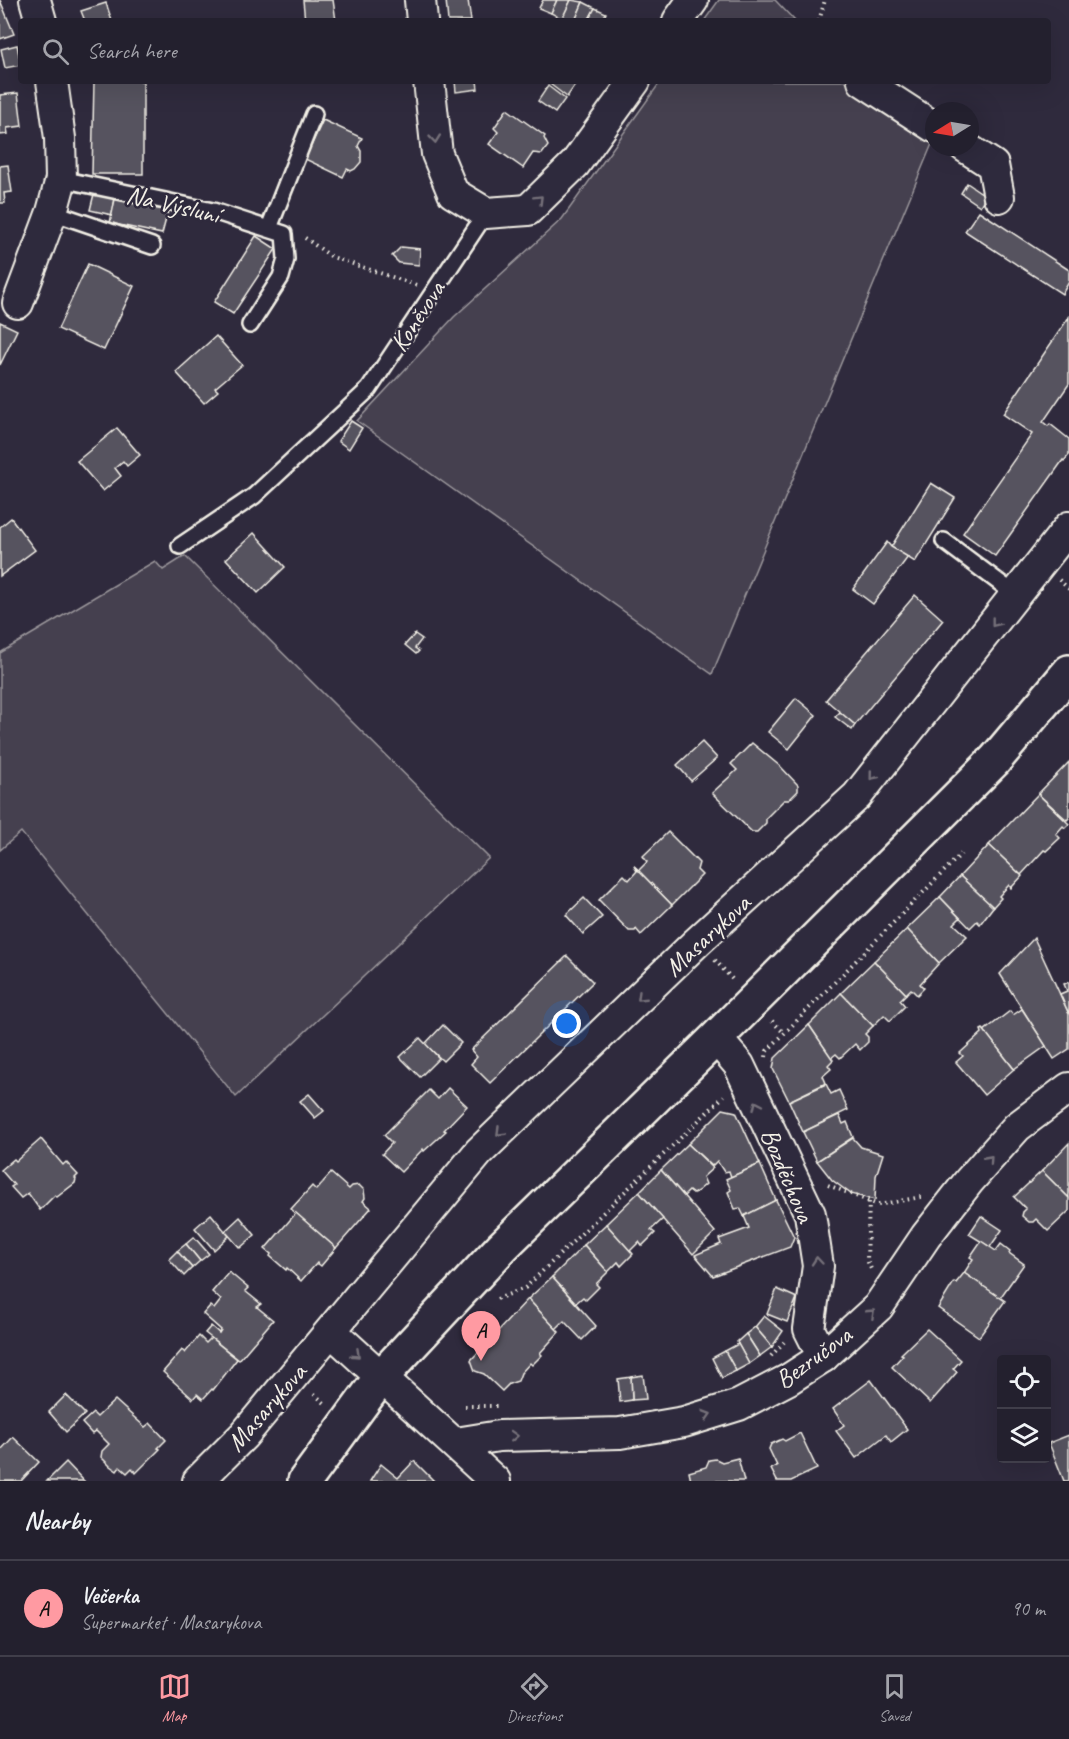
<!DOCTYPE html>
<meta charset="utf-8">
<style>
:root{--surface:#23202e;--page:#2b2836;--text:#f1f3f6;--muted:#a3a3aa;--line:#403e4a;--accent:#ff9aa2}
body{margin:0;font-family:Caveat,sans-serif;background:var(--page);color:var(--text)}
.controls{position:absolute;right:18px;bottom:18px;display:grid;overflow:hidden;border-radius:6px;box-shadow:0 6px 24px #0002}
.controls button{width:54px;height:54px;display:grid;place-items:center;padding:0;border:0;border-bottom:2px solid var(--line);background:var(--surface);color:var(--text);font:30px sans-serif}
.compass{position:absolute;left:925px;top:102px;width:54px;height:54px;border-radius:50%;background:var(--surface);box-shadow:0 6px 24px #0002;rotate:259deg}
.you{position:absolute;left:567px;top:1024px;width:21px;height:21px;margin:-15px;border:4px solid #fff;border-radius:50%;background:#1a73e8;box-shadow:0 0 0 9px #1a73e833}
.badge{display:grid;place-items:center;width:39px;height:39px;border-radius:50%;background:var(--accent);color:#111;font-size:20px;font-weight:700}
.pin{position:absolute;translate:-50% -50px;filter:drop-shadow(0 2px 3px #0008)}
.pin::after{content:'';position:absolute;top:32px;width:21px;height:18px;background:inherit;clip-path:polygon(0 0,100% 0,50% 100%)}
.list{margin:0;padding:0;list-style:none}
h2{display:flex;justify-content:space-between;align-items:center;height:78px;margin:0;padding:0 24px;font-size:26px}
h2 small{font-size:20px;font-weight:400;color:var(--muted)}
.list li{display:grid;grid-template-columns:39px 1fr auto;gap:18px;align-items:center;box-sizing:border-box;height:96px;padding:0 24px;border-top:2px solid var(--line)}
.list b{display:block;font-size:22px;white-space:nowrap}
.list p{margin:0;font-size:20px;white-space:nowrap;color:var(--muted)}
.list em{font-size:20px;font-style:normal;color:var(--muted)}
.icon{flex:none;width:33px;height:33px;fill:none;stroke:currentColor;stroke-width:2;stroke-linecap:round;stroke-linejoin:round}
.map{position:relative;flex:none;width:1069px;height:1481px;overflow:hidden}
.search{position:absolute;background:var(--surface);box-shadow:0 6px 24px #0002;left:18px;right:18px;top:18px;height:66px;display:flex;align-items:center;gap:15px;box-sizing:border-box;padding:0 21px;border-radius:6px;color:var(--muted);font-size:22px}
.sheet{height:174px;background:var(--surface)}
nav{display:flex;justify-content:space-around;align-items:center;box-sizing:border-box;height:84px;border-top:2px solid var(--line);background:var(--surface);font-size:16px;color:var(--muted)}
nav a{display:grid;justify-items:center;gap:3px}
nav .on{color:var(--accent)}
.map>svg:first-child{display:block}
.green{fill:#454050;stroke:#9c989c;stroke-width:1.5}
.building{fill:#56525f;stroke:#f4f1e8;stroke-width:1.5}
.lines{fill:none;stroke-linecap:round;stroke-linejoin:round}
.service-casing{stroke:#f4f1e8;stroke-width:20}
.minor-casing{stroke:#f4f1e8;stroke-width:34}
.tertiary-casing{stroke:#f4f1e8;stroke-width:38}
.path{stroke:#f4f1e8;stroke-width:4;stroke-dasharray:1.5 4.5;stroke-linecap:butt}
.service{stroke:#2f2a3d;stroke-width:15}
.minor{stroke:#2f2a3d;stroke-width:30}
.tertiary{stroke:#2f2a3d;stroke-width:33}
.oneway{stroke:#747079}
.labels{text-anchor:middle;stroke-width:5;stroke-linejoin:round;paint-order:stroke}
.street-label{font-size:26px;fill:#f4f1e8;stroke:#2f2a3d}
</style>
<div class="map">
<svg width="1069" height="1481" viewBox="0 0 1069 1481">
<rect width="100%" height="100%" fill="#2f2a3d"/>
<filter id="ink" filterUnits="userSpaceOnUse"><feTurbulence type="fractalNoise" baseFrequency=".0167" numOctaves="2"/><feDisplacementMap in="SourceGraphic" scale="12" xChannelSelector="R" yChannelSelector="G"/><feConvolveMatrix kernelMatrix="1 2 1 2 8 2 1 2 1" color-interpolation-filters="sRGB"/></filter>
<g filter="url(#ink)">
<g class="green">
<polygon points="719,0 775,0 795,21 704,21"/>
<polygon points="661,81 874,81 934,139 712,674 357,421 454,317 562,219"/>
<polygon points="185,556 489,858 236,1097 21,832 0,850 0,653 155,561 163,570"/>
</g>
<g class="building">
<polygon points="0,0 14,34 0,39"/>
<polygon points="303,0 333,0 336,21 305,21"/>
<polygon points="446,0 468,0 471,21 448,21"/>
<polygon points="543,0 557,0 551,13 539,8"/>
<polygon points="557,0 571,0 562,19 551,13"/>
<polygon points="571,0 583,2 575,21 567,21 562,19"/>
<polygon points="583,2 595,8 588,21 575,21"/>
<polygon points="106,3 112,21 85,21 81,11"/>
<polygon points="595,8 606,13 602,21 588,21"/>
<polygon points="17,45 21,65 5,68 1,49"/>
<polygon points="94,81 143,81 143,174 92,174"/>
<polygon points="455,81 477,81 478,89 456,92"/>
<polygon points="546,81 578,81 567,97"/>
<polygon points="548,86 565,99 555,113 538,101"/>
<polygon points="18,93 22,126 7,128 8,134 0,135 0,95"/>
<polygon points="507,109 545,136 544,138 548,146 542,154 533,153 523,168 489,144 498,132 494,128"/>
<polygon points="323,120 362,138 358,146 361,151 361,162 355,169 351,171 347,169 343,177 305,159"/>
<polygon points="8,165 12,192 4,193 5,203 0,203 0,166"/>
<polygon points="967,183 986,196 980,206 961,193"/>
<polygon points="94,194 115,199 112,215 90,210"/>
<polygon points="115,199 168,211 162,234 110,223"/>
<polygon points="979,211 1069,270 1069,282 1062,294 965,231"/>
<polygon points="256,236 276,249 233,314 214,302"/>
<polygon points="401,247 420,249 419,265 399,263 392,256"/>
<polygon points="88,264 134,286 104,350 58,329"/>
<polygon points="1069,317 1069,384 1043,422 1048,426 1050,424 1069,439 1069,455 1064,461 1063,460 995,556 963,533 1032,434 1003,414"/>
<polygon points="0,322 17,330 0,365"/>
<polygon points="216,336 242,365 215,388 218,391 204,403 176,372"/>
<polygon points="351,421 362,428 349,449 338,441"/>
<polygon points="117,428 140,455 127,466 123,461 115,468 121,476 103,491 77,461"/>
<polygon points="931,483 955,498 915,562 891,547"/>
<polygon points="11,518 35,550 0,576 0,527"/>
<polygon points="254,533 285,567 258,593 226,559"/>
<polygon points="887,542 891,547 908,557 873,604 853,589"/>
<polygon points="915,595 943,620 855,725 826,700"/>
<polygon points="415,634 422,639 415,648 419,651 416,654 405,645"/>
<polygon points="796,698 816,715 789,749 768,732"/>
<polygon points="840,712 855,725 852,730 835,717"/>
<polygon points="702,742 717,758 691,781 677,765"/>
<polygon points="752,743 781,767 798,785 798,791 789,800 784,800 766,818 766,823 757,832 752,832 712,793 737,770 731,764"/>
<polygon points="1069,762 1069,818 1067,820 1038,794"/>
<polygon points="1038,794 1069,824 1065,828 1063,826 1056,834 1060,838 1046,851 1044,850 1021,875 989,845"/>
<polygon points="668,832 699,863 697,870 702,875 672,905 634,866 639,870 647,862 643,856"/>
<polygon points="989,845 1022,876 1011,888 1009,885 999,896 1001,898 993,907 960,876"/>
<polygon points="634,866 672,905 641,935 636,929 635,931 629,931 599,900 624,875 629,880 637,871"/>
<polygon points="960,876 993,907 980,924 977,921 970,928 940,897"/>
<polygon points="940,897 960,918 954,924 967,936 939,963 907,929"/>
<polygon points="584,898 602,917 583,934 566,915"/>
<polygon points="907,929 939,963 920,984 924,988 917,995 911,989 906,994 874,961"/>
<polygon points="1034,938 1069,1014 1069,1049 1054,1059 1000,974"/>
<polygon points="567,956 593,982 490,1083 471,1064 477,1057 471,1050"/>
<polygon points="874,961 906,994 900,1000 905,1006 890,1021 884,1015 873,1026 841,993"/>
<polygon points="1069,982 1069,1014 1060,994 1067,991 1064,984"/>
<polygon points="841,993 873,1026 865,1034 868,1037 868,1042 860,1050 855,1044 840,1058 836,1054 831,1058 809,1025"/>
<polygon points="1022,1009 1046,1046 1014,1069 984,1031 1010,1011 1013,1015"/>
<polygon points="443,1025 461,1043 443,1061 425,1044"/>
<polygon points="809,1025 833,1060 828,1065 831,1069 823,1076 826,1083 789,1101 773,1069 775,1058"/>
<polygon points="983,1029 1014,1069 984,1095 956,1062 963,1056 960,1053 982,1033 981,1030"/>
<polygon points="420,1038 439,1058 420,1077 400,1057"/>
<polygon points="826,1084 831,1094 839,1090 848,1110 803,1132 789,1101"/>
<polygon points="448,1088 467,1106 444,1130 446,1131 424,1151 423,1149 401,1172 382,1154 392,1143 384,1135 429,1090 438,1099"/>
<polygon points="309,1094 324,1111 315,1118 300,1101"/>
<polygon points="723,1109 736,1112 760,1164 731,1177 729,1171 724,1172 717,1161 712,1166 688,1144"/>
<polygon points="839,1115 843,1124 847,1122 853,1137 817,1161 803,1132"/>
<polygon points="853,1138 861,1147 883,1154 876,1176 875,1200 851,1194 832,1180 817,1161"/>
<polygon points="41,1139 63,1165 66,1162 78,1175 75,1178 76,1179 75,1183 57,1197 55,1195 40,1210 28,1193 21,1198 11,1187 14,1185 1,1170 14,1159 16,1161"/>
<polygon points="1069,1143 1069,1198 1042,1171"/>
<polygon points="688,1144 713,1168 703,1177 706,1184 698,1191 693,1194 689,1191 684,1196 661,1170"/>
<polygon points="760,1164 776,1200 744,1216 740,1208 735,1209 728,1192 731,1190 726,1179"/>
<polygon points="661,1170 715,1232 693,1254 639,1192"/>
<polygon points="1042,1171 1069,1198 1069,1211 1048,1231 1036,1219 1033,1222 1029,1222 1022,1216 1023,1212 1026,1209 1014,1197"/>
<polygon points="331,1173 349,1189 352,1186 359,1185 364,1190 365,1198 363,1201 371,1208 336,1248 291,1209 312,1186 316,1190"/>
<polygon points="639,1192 663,1219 651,1230 655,1233 642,1246 639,1242 630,1251 606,1224"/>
<polygon points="776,1200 794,1237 790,1247 713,1276 695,1255 721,1244 719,1239 749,1228 744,1216"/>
<polygon points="296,1213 336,1248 321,1266 317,1263 301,1281 287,1268 286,1270 270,1256 271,1254 265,1249"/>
<polygon points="211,1214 229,1236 214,1250 195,1228"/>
<polygon points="981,1216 1002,1230 990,1247 969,1234"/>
<polygon points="240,1217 255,1235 240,1248 225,1231"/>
<polygon points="606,1224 633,1254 621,1266 618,1262 608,1272 584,1245"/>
<polygon points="194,1237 209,1254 200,1261 186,1244"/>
<polygon points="981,1241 996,1251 1001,1244 1010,1251 1009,1253 1024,1264 1000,1298 964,1273 973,1259 970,1257"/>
<polygon points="186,1244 200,1261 192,1268 177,1251"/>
<polygon points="584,1245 608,1272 596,1284 599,1287 586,1300 583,1297 576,1303 552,1277"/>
<polygon points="177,1251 192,1268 184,1276 169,1259"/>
<polygon points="229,1272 248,1288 245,1291 261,1304 257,1307 273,1320 239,1360 205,1333 211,1326 219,1333 221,1330 203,1314 210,1306 214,1309 221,1300 212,1292"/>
<polygon points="964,1273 1005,1301 979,1337 938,1308 954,1282 956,1283"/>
<polygon points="552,1277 596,1326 582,1340 564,1321 556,1329 528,1299"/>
<polygon points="777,1289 797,1298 787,1322 767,1314"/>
<polygon points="528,1299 559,1332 540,1353 542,1355 532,1365 530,1363 521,1373 518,1381 509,1384 502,1391 484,1374 475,1371 471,1360"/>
<polygon points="764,1316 783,1331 772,1347 755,1327"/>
<polygon points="755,1327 772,1347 760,1356 746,1334"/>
<polygon points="927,1329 961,1360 953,1369 957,1372 930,1403 892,1367 903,1355 901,1354"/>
<polygon points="746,1334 760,1356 749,1364 737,1342"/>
<polygon points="199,1336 206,1343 211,1338 237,1359 213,1390 212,1389 203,1399 197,1394 193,1399 163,1372 182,1350 185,1353"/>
<polygon points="738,1344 749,1364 736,1371 725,1351"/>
<polygon points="725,1351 736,1371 722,1378 712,1358"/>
<polygon points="643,1375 646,1399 632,1400 631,1377"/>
<polygon points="631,1377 632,1400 620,1402 618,1379"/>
<polygon points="871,1380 907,1429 891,1442 886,1435 856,1458 836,1431 844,1425 833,1409"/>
<polygon points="66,1395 85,1414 66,1432 49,1412"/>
<polygon points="115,1400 145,1427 150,1423 166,1440 158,1448 160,1449 136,1473 132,1468 127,1473 120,1467 117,1471 110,1466 101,1457 102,1451 109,1444 96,1431 92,1434 82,1423 93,1413 97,1417"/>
<polygon points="800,1433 817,1469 791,1481 777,1481 771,1469 777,1466 769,1449 771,1444 782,1439 785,1441"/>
<polygon points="1069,1435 1069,1481 1064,1481 1049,1443"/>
<polygon points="13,1437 39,1462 21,1481 0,1481 0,1451"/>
<polygon points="738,1458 744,1481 691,1481 689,1472 706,1467 709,1460 716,1459 722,1462"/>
<polygon points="414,1461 434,1481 370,1481 381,1464 398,1478"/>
<polygon points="66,1462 84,1481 47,1481"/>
</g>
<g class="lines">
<g class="service-casing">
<g id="service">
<polyline points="61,179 213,211 284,234 286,259 281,277 250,325"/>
<polyline points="52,212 152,246"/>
<polyline points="269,228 314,114"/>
<polyline points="944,541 1016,595"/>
<polyline points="180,546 254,496 369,389 486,213"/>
</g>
</g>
<g class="minor-casing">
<g id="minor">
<polyline points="35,0 41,21"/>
<polyline points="420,0 422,21"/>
<polyline points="678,21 693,0"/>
<polyline points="429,81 437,154 453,193 486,213 528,210 575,164 635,81"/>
<polyline points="863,81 934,127"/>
<polyline points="965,147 993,165 999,197"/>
<polyline points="18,303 52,212 61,179 60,138 52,81"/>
<polyline points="716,1038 739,1065 810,1214 818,1266 809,1329 823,1357"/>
<polyline points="331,1331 495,1481"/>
<polyline points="456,1443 499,1436 620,1433 684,1422 739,1405 789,1379 823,1357 878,1307 926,1236 969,1181 1017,1127 1069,1088"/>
<polyline points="198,1481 244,1435 479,1152 697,942 857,796 1069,527"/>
</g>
</g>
<g class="tertiary-casing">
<polyline id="tertiary" points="305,1481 381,1377 503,1246 716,1038 995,760 1069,672"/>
</g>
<g class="path">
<polyline points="819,21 825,0"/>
<polyline points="305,238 332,257 416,285"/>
<polyline points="1059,580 1069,589"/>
<polyline points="715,960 732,979"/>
<polyline points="772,1021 784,1033"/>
<polyline points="766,1057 767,1051 961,854"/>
<polyline points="828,1185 878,1205 921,1197"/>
<polyline points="869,1202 867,1260 871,1269"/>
<polyline points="497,1299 525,1288 724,1096"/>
<polyline points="771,1356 784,1342"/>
<polyline points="314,1394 327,1405"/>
<polyline points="465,1406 500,1406"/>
</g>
<use href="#service" class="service"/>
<use href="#minor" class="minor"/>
<use href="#tertiary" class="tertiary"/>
</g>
<defs><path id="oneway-chevron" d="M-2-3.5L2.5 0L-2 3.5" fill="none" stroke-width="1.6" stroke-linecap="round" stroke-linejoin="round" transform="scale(1.5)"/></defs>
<g class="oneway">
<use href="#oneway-chevron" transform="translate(435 139) rotate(84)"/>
<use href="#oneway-chevron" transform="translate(539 199) rotate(-45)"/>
<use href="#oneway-chevron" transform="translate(995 623) rotate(128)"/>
<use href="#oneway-chevron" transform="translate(873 776) rotate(129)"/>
<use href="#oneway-chevron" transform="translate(641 997) rotate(136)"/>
<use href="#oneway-chevron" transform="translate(757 1105) rotate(-115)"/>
<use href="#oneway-chevron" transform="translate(500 1132) rotate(136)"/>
<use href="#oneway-chevron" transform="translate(989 1159) rotate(-48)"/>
<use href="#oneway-chevron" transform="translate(817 1261) rotate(-95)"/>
<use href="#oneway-chevron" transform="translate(871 1313) rotate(-43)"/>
<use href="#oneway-chevron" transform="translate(356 1354) rotate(43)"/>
<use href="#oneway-chevron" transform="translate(707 1415) rotate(-17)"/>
<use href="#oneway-chevron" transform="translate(514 1436) rotate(-2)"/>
</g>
</g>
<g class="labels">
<g class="street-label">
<text transform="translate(173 204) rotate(13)" y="9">Na Výsluní</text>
<text transform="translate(417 316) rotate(-57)" y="9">Koněvova</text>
<text transform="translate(707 935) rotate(-43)" y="9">Masarykova</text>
<text transform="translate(788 1175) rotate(67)" y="9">Bozděchova</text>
<text transform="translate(813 1357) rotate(-36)" y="9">Bezručova</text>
<text transform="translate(266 1407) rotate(-49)" y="9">Masarykova</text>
</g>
</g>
</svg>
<div class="controls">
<button><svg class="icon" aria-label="locate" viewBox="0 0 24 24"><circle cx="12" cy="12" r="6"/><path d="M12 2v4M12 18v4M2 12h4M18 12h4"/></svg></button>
<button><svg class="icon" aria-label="layers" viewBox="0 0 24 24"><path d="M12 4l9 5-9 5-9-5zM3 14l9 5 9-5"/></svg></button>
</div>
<svg class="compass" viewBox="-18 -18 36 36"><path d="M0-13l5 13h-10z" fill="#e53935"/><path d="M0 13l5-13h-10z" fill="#a3a3aa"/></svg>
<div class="you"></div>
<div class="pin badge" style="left:481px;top:1361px">A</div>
<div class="search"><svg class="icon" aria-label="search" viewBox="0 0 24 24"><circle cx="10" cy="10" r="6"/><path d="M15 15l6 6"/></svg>Search here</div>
</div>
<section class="sheet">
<h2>Nearby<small></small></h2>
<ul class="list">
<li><span class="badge">A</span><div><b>Večerka</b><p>Supermarket · Masarykova</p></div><em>90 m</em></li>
</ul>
</section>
<nav>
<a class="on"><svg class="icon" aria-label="map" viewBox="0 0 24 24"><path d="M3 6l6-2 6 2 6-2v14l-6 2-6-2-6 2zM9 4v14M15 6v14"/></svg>Map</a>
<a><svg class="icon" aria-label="directions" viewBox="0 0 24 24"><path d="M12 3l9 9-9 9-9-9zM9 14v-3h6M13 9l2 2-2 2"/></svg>Directions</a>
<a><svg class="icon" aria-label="saved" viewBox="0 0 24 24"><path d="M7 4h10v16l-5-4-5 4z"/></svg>Saved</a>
</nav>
